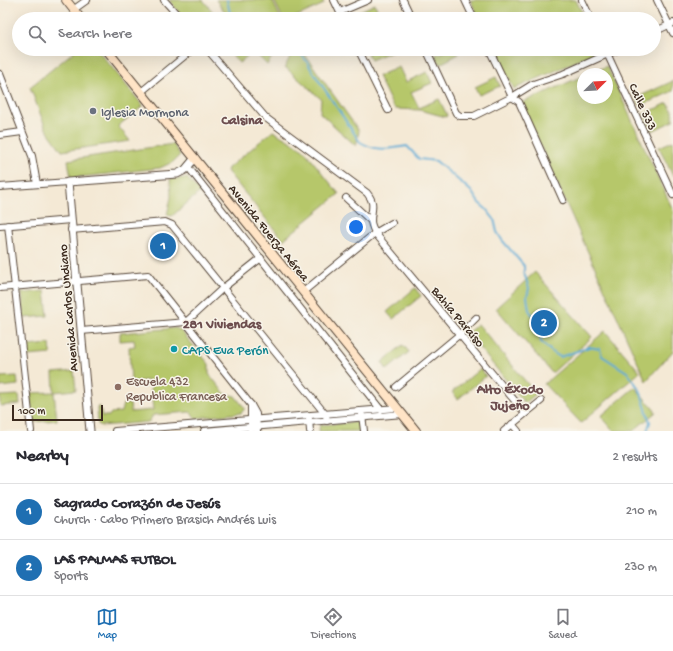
<!DOCTYPE html>
<meta charset="utf-8">
<style>
:root{--surface:#fff;--page:#f2f2f3;--text:#2b2b33;--muted:#7c7c81;--line:#e1e1e2;--accent:#1f6fb2}
body{margin:0;font-family:"Gochi Hand",sans-serif;background:var(--page);color:var(--text)}
.compass{position:absolute;left:577px;top:68px;width:36px;height:36px;border-radius:50%;background:var(--surface);box-shadow:0 4px 16px #0002;rotate:66deg}
.scale{position:absolute;left:12px;bottom:10px;width:91px;box-sizing:border-box;padding-left:4px;border:2px solid #3b2a1e;border-top:0;font-size:11px;line-height:14px;white-space:nowrap;color:#3b2a1e;-webkit-text-stroke:3px #f7f3e8;paint-order:stroke}
.you{position:absolute;left:356px;top:227px;width:14px;height:14px;margin:-10px;border:3px solid #fff;border-radius:50%;background:#1a73e8;box-shadow:0 0 0 6px #1a73e833}
.badge{display:grid;place-items:center;width:26px;height:26px;border-radius:50%;background:var(--accent);color:#fff;font-size:13px;font-weight:700}
.pin{position:absolute;translate:-50% -50%;border:2px solid #fff;box-shadow:0 1px 4px #0006}
.list{margin:0;padding:0;list-style:none}
h2{display:flex;justify-content:space-between;align-items:center;height:52px;margin:0;padding:0 16px;font-size:17px}
h2 small{font-size:13px;font-weight:400;color:var(--muted)}
.list li{display:grid;grid-template-columns:26px 1fr auto;gap:12px;align-items:center;box-sizing:border-box;height:56px;padding:0 16px;border-top:1px solid var(--line)}
.list b{display:block;font-size:15px;white-space:nowrap}
.list p{margin:0;font-size:13px;white-space:nowrap;color:var(--muted)}
.list em{font-size:13px;font-style:normal;color:var(--muted)}
.icon{flex:none;width:22px;height:22px;fill:none;stroke:currentColor;stroke-width:2;stroke-linecap:round;stroke-linejoin:round}
.map{position:relative;flex:none;width:673px;height:431px;overflow:hidden}
.search{position:absolute;background:var(--surface);box-shadow:0 4px 16px #0002;left:12px;right:12px;top:12px;height:44px;display:flex;align-items:center;gap:10px;box-sizing:border-box;padding:0 14px;border-radius:22px;color:var(--muted);font-size:15px}
.sheet{height:164px;background:var(--surface)}
nav{display:flex;justify-content:space-around;align-items:center;box-sizing:border-box;height:56px;border-top:1px solid var(--line);background:var(--surface);font-size:11px;color:var(--muted)}
nav a{display:grid;justify-items:center;gap:2px}
nav .on{color:var(--accent)}
.map>svg:first-child{display:block}
.green{fill:#b6c76b;stroke:#787844}
.lines{fill:none;stroke-linecap:round;stroke-linejoin:round}
.stream{stroke:#5babd6;stroke-width:2}
.minor-casing{stroke:#574739;stroke-width:8}
.tertiary-casing{stroke:#574739;stroke-width:9}
.secondary-casing{stroke:#574739;stroke-width:10}
.minor{stroke:#fff;stroke-width:6}
.tertiary{stroke:#fff;stroke-width:7}
.secondary{stroke:#ffe4c6;stroke-width:8}
.worship-dot{fill:#6b7280;stroke:#f7f3e8;stroke-width:1.5}
.culture-dot{fill:#0f9aa8;stroke:#f7f3e8;stroke-width:1.5}
.education-dot{fill:#8d6e63;stroke:#f7f3e8;stroke-width:1.5}
.labels{text-anchor:middle;stroke-width:3;stroke-linejoin:round;paint-order:stroke}
.street-label{font-size:13px;fill:#3b2a1e;stroke:#f7f3e8}
.worship-label{font-size:13px;fill:#5b616d;stroke:#f7f3e8;text-anchor:start}
.culture-label{font-size:13px;fill:#0d838f;stroke:#f7f3e8;text-anchor:start}
.education-label{font-size:13px;fill:#785e54;stroke:#f7f3e8;text-anchor:start}
.neighbourhood-label{font-size:14px;font-weight:bold;fill:#6d4e4f;stroke:#f7f3e8}
</style>
<div class="map">
<svg width="673" height="431" viewBox="0 0 673 431">
<rect width="100%" height="100%" fill="#f7f3e8"/>
<filter id="ink" filterUnits="userSpaceOnUse"><feTurbulence type="fractalNoise" baseFrequency=".025" numOctaves="2"/><feDisplacementMap in="SourceGraphic" scale="8" xChannelSelector="R" yChannelSelector="G"/><feConvolveMatrix kernelMatrix="1 2 1 2 8 2 1 2 1" color-interpolation-filters="sRGB"/></filter>
<filter id="wash" filterUnits="userSpaceOnUse"><feTurbulence type="fractalNoise" baseFrequency=".012" numOctaves="4" result="noise"/><feDisplacementMap in="SourceGraphic" scale="16" xChannelSelector="R" yChannelSelector="G"/><feGaussianBlur stdDeviation="0.9" result="paint"/><feColorMatrix in="noise" values="0 0 0 0 0 0 0 0 0 0 0 0 0 0 0 0 0 1.4 0 .05"/><feComposite in="paint" operator="in"/></filter>
<g filter="url(#wash)">
<rect width="100%" height="100%" fill="#f4e9d5"/>
<g class="green">
<polygon points="169,0 203,0 218,18 184,19"/>
<polygon points="216,0 272,0 281,19 230,19"/>
<polygon points="274,0 322,0 324,4 291,19 283,19"/>
<polygon points="470,0 576,0 585,19 480,19"/>
<polygon points="375,4 381,19 361,19 358,12"/>
<polygon points="77,49 97,49 143,106 118,126 130,141 62,151 46,129 30,87"/>
<polygon points="227,49 244,49 249,55 239,63"/>
<polygon points="251,49 277,49 267,65"/>
<polygon points="294,49 301,49 359,131 356,146 320,113 321,99 285,67"/>
<polygon points="365,49 391,49 392,51 371,60"/>
<polygon points="450,49 457,49 459,54 440,64 435,55"/>
<polygon points="494,49 599,49 600,51 514,89"/>
<polygon points="607,66 673,210 673,351 646,381 521,103 583,76 583,98 607,98 607,74 588,74"/>
<polygon points="399,67 406,82 427,72 432,83 411,92 419,108 439,99 447,115 446,117 420,110 396,109 393,107 378,76"/>
<polygon points="496,77 500,86 479,95 475,87"/>
<polygon points="673,81 673,91 640,106 636,98"/>
<polygon points="668,103 673,112 673,121 652,131 644,114"/>
<polygon points="273,131 303,149 339,194 283,240 227,171 228,168"/>
<polygon points="673,141 673,176 659,147"/>
<polygon points="173,144 180,155 173,162 160,168 71,178 68,160"/>
<polygon points="187,178 200,192 172,216 167,215 171,197 170,179"/>
<polygon points="535,272 592,337 552,373 496,308"/>
<polygon points="415,288 421,296 393,319 387,312"/>
<polygon points="45,291 48,316 24,318 22,293"/>
<polygon points="478,324 536,394 525,403 467,333"/>
<polygon points="176,328 181,331 209,364 209,374 225,394 235,396 244,407 244,410 241,413 196,418 190,412 153,415 149,422 101,426 98,424 97,407 100,407 102,416 109,416 111,413 121,412 123,404 130,404 131,412 153,410 150,380 131,382 129,347 135,346 134,340 120,341 120,333"/>
<polygon points="605,331 640,372 581,423 544,384"/>
<polygon points="50,344 51,354 27,356 27,346"/>
<polygon points="403,345 409,352 387,370 382,362"/>
<polygon points="480,369 486,376 458,399 452,392"/>
<polygon points="74,371 76,390 54,392 57,420 33,422 30,393 54,392 53,373"/>
<polygon points="17,376 18,385 0,387 0,377"/>
<polygon points="635,387 656,412 633,431 614,431 601,416"/>
<polygon points="19,395 20,404 0,406 0,396"/>
<polygon points="358,422 360,431 319,431 320,425"/>
</g>
<g class="lines">
<g class="stream">
<polyline points="227,0 230,13 233,19"/>
<path d="M274 49C294 52 301 48 311 69L360 142C378 152 387 149 407 146L419 159 436 161 471 191 479 203 486 209 494 219 497 232 502 240 524 266V273L529 288 527 297 529 310 539 325 541 342 551 351 560 357 589 347 600 349 602 356 627 372 640 390 650 422 647 431"/>
</g>
</g>
</g>
<g filter="url(#ink)">
<g class="lines">
<g class="minor-casing">
<g id="minor">
<polyline points="164,0 181,19"/>
<polyline points="334,0 343,19"/>
<polyline points="403,0 412,19"/>
<polyline points="465,0 474,19"/>
<polyline points="582,0 591,19"/>
<polyline points="657,0 673,33"/>
<polyline points="73,10 87,0"/>
<polyline points="340,12 368,0"/>
<polyline points="654,32 673,23"/>
<path d="M207 49 266 118 367 193C376 204 371 209 371 221 371 225 374 230 375 233L525 413"/>
<polyline points="358,49 388,110"/>
<polyline points="426,49 456,113 460,116 474,116 512,97 533,84 563,74 619,49"/>
<polyline points="489,49 512,97 519,102 563,200"/>
<polyline points="605,49 673,195"/>
<polyline points="0,74 32,156 37,184"/>
<polyline points="141,92 193,49"/>
<polyline points="0,135 22,132"/>
<polyline points="188,167 381,410"/>
<polyline points="0,187 68,182"/>
<polyline points="346,198 371,221"/>
<polyline points="8,225 31,431"/>
<polyline points="0,226 71,220"/>
<polyline points="71,230 165,222 172,225 326,415 327,421"/>
<polyline points="0,288 148,275 251,405 256,414 257,431"/>
<polyline points="303,292 375,233 392,223"/>
<polyline points="81,331 186,322 223,288 261,258"/>
<polyline points="396,387 460,334 476,318"/>
<polyline points="251,405 251,431"/>
<polyline points="362,415 364,431"/>
<polyline points="309,419 310,431"/>
<polyline points="512,424 518,431"/>
<polyline points="115,431 397,408"/>
<polyline points="204,431 403,414"/>
<polyline points="504,431 541,401"/>
</g>
</g>
<g class="tertiary-casing">
<polyline id="tertiary" points="90,431 68,182 177,174 185,170 195,158"/>
</g>
<g class="secondary-casing">
<g id="secondary">
<polyline points="66,0 81,19"/>
<polyline points="106,49 416,431"/>
</g>
</g>
<use href="#minor" class="minor"/>
<use href="#tertiary" class="tertiary"/>
<use href="#secondary" class="secondary"/>
</g>
</g>
<circle class="worship-dot" cx="93" cy="111" r="4"/>
<circle class="culture-dot" cx="174" cy="349" r="4"/>
<circle class="education-dot" cx="118" cy="387" r="4"/>
<g class="labels">
<g class="street-label">
<text transform="translate(644 106) rotate(65)" y="5">Calle 333</text>
<text transform="translate(270 232) rotate(51)" y="5">Avenida Fuerza Aérea</text>
<text transform="translate(67 308) rotate(-95)" y="5">Avenida Carlos Undiano</text>
<text transform="translate(459 316) rotate(50)" y="5">Bahía Paraíso</text>
</g>
<g class="worship-label">
<text x="101" y="116">Iglesia Mormona</text>
</g>
<g class="culture-label">
<text x="182" y="354">CAPS Eva Perón</text>
</g>
<g class="education-label">
<text x="126" y="385">Escuela 432<tspan x="126" dy="15">Republica Francesa</tspan></text>
</g>
<g class="neighbourhood-label">
<text x="242" y="124">Calsina</text>
<text x="222" y="328">281 Viviendas</text>
<text x="510" y="393">Alto Éxodo<tspan x="510" dy="16">Jujeño</tspan></text>
</g>
</g>
</svg>
<svg class="compass" viewBox="-18 -18 36 36"><path d="M0-13l5 13h-10z" fill="#e53935"/><path d="M0 13l5-13h-10z" fill="#7c7c81"/></svg>
<div class="scale">100 m</div>
<div class="you"></div>
<div class="pin badge" style="left:163px;top:246px">1</div>
<div class="pin badge" style="left:544px;top:323px">2</div>
<div class="search"><svg class="icon" aria-label="search" viewBox="0 0 24 24"><circle cx="10" cy="10" r="6"/><path d="M15 15l6 6"/></svg>Search here</div>
</div>
<section class="sheet">
<h2>Nearby<small>2 results</small></h2>
<ul class="list">
<li><span class="badge">1</span><div><b>Sagrado Corazón de Jesús</b><p>Church · Cabo Primero Brasich Andrés Luis</p></div><em>210 m</em></li>
<li><span class="badge">2</span><div><b>LAS PALMAS FUTBOL</b><p>Sports</p></div><em>230 m</em></li>
</ul>
</section>
<nav>
<a class="on"><svg class="icon" aria-label="map" viewBox="0 0 24 24"><path d="M3 6l6-2 6 2 6-2v14l-6 2-6-2-6 2zM9 4v14M15 6v14"/></svg>Map</a>
<a><svg class="icon" aria-label="directions" viewBox="0 0 24 24"><path d="M12 3l9 9-9 9-9-9zM9 14v-3h6M13 9l2 2-2 2"/></svg>Directions</a>
<a><svg class="icon" aria-label="saved" viewBox="0 0 24 24"><path d="M7 4h10v16l-5-4-5 4z"/></svg>Saved</a>
</nav>
